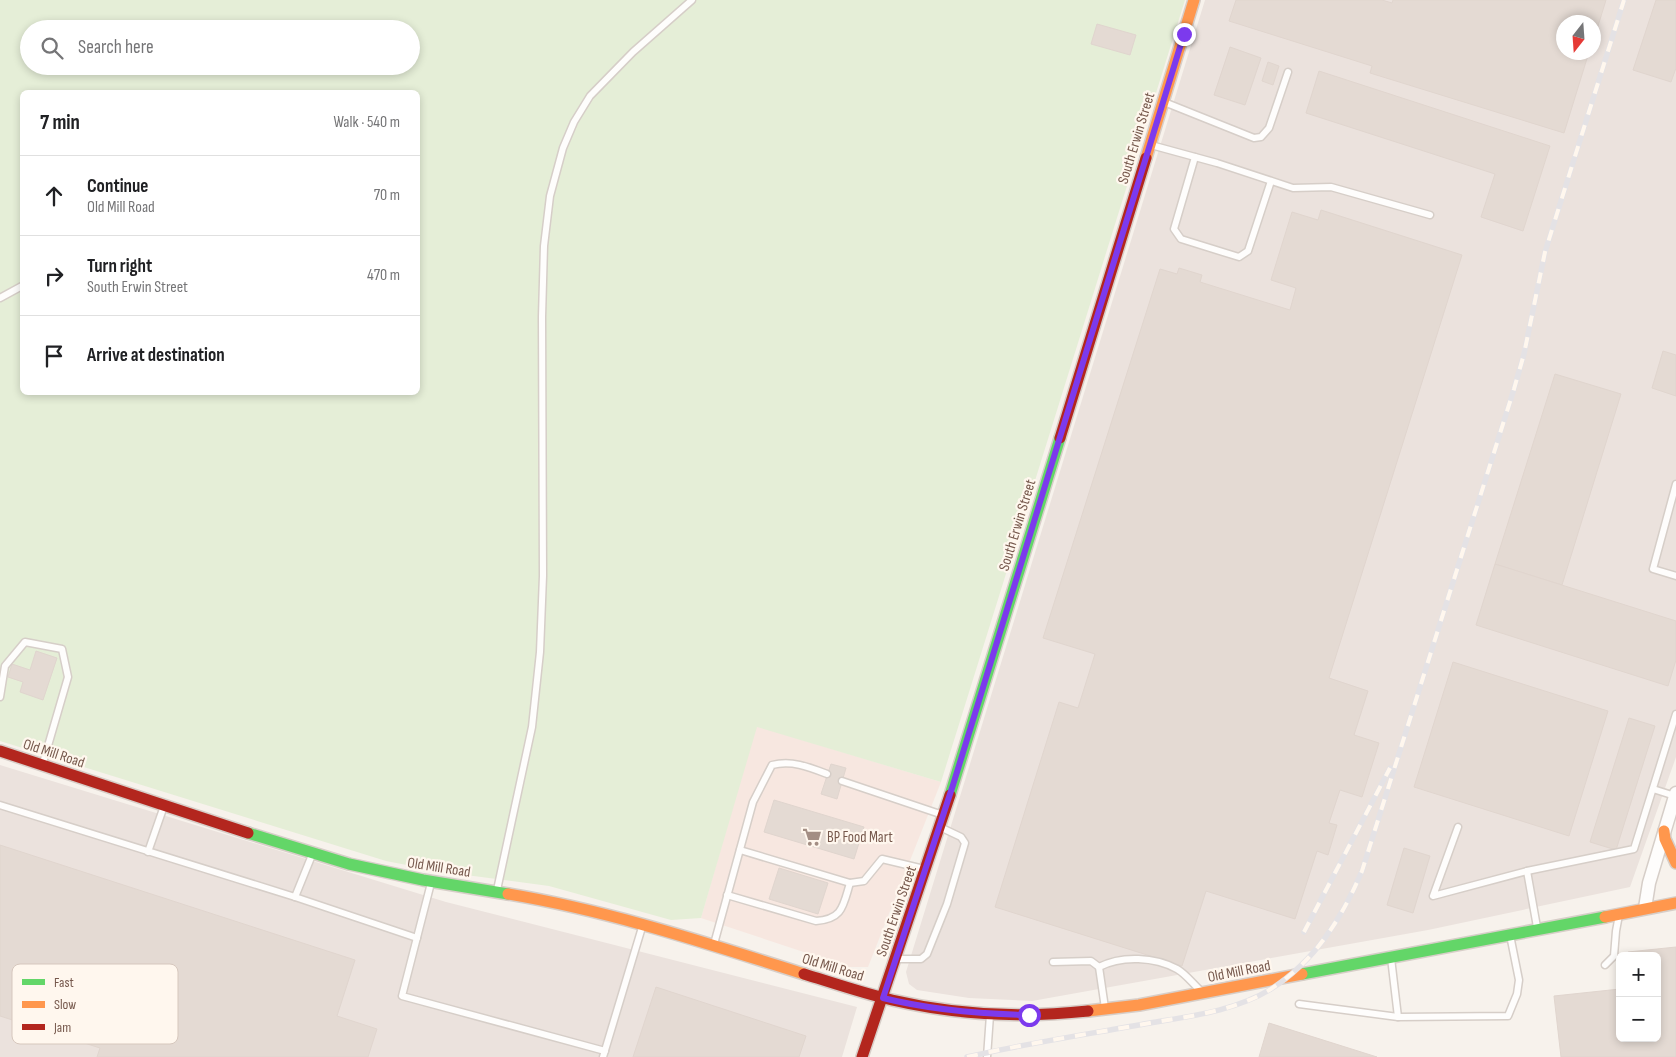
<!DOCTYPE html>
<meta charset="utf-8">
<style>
:root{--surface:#fff;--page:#f2f2f2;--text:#202124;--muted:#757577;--line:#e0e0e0}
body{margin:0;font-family:"Sofia Sans Condensed",sans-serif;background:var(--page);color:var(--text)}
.controls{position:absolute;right:15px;bottom:15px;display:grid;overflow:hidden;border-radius:8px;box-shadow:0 2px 8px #0003}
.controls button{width:45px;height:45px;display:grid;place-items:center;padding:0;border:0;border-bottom:1px solid var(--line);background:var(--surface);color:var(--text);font:25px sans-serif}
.compass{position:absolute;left:1556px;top:15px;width:45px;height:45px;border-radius:50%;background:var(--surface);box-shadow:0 2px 8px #0003;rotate:197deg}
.stop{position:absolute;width:15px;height:15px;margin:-11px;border:4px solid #7c3aed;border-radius:50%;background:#fff}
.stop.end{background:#7c3aed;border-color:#fff;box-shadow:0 1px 5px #0008}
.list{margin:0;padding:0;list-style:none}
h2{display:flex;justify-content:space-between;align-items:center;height:65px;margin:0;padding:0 20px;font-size:21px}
h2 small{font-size:16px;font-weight:400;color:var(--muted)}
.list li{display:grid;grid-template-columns:32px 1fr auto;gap:15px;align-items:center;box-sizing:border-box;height:80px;padding:0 20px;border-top:1px solid var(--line)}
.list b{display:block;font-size:19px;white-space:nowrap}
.list p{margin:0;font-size:16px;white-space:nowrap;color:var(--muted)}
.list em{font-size:16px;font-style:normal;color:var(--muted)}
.icon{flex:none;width:28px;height:28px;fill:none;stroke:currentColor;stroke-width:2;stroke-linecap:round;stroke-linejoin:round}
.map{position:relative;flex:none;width:1676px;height:1057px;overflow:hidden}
.search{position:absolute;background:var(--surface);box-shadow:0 2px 8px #0003;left:20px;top:20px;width:400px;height:55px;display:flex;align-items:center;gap:12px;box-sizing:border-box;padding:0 18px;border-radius:28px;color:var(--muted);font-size:19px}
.panel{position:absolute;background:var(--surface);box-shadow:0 2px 8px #0003;left:20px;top:90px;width:400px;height:305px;border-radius:8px}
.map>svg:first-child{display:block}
.commercial{fill:#f7e7e0}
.industrial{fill:#ebe2dd;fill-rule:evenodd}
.green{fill:#e5eed7;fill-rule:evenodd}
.building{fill:#e4dad3;stroke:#e0d5ce}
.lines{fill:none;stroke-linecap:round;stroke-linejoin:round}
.lane-casing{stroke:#d6cec8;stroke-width:9}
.street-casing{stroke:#d6cec8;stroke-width:15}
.fast-casing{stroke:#d7cec8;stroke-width:14}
.slow-casing{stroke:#d7cec8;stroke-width:14}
.jam-casing{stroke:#d7cec8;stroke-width:14}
.lane{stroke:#fefdfc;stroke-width:6}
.street{stroke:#fefdfc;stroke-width:12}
.fast{stroke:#63d668;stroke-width:11}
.slow{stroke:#ff974d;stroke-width:11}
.jam{stroke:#b3261e;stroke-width:11}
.rail-casing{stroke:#e4e2e5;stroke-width:5.5}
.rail{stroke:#fff7ee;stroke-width:4;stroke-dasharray:11;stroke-linecap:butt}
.route{stroke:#7c3aed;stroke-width:6}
.labels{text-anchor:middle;stroke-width:4.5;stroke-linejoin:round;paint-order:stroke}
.street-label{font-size:15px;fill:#76584c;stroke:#fff7ee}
.poi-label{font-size:15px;fill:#76584c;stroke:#fff7ee;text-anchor:start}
.key{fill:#fff7ee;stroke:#d6c7bd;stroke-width:1}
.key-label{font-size:14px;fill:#76584c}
</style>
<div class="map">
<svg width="1676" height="1057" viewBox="0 0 1676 1057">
<rect width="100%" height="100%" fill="#f7f2ec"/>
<polygon class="commercial" points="756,726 941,782 868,967 849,967 701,918"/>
<g class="industrial">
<path d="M1205 0H1676V757L1630 887 1428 930 1032 1001 969 998 917 990 909 984 906 972ZM1564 22H1594V52H1564Z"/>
<polygon points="0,765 446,902 857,1007 842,1057 0,1057"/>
</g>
<path class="green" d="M0 0H1185L941 782 757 727 701 918 671 920 549 886 443 872 386 861 0 741ZM29 29H411V66H29ZM22 92H418V392H22Z"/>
<g class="building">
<polygon points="1236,0 1382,0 1392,3 1393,0 1606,0 1594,39 1594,22 1564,22 1564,52 1589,52 1564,133 1370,73 1372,66 1229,21"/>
<polygon points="1656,0 1676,0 1676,68 1671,82 1633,70"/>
<polygon points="1097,24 1136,35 1130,55 1091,44"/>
<polygon points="1230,47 1261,58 1245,105 1214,95"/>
<polygon points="1268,62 1279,66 1273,85 1262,81"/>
<polygon points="1319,71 1550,146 1523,231 1481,217 1495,174 1306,113"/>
<polygon points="1321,210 1462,255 1329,678 1368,691 1354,735 1379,743 1362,797 1340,790 1329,823 1337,825 1328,855 1317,851 1295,919 1206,891 1182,966 995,907 1059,702 1078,708 1095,654 1043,638 1160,269 1177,274 1179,268 1202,275 1200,282 1290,310 1296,288 1271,280 1292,212 1318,220"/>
<polygon points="1663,351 1676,355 1676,396 1652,388"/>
<polygon points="1555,374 1621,394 1562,585 1495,564"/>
<polygon points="1495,564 1676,621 1676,660 1668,686 1476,625"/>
<polygon points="36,651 57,658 43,700 20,692 23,682 8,677 12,664 30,670"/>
<polygon points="1453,662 1608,711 1569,836 1414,787"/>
<polygon points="1629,718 1655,726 1616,850 1590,842"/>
<polygon points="831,764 846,768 837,799 821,794"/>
<polygon points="774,800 864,827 854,859 764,832"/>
<polygon points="0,845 355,960 337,1016 377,1029 368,1057 97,1057 100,1048 0,1016"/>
<polygon points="1404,848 1430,856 1413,913 1387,905"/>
<polygon points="779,868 828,883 818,914 769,899"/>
<polygon points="1676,947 1676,1057 1561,1057 1554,996 1620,989 1620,1038 1657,1038 1657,956 1629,956 1628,952"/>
<polygon points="656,987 806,1036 799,1057 633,1057"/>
<polygon points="1269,1023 1377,1057 1259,1057"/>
</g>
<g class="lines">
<g class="lane-casing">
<g id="lane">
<polyline points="1164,102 1254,138 1261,137 1269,128 1288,72"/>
<polyline points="1151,145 1217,163 1293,188 1331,187 1430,215"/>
<polyline points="1195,157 1174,229 1181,239 1239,257 1248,251 1271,181"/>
<polyline points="0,298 22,286"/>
<polyline points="1676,484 1653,569 1676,576"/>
<polyline points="0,697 5,666 25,642 62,649 68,677 43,763"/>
<polyline points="842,781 943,815"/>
<polyline points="1653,789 1675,796"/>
<polyline points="0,805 295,897 417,938"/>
<polyline points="1458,827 1433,896 1527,871 1537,927"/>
<polyline points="740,850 850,883 864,881 882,859 924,869"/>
<polyline points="148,852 164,806"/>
<polyline points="1527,871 1634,849 1676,714"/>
<polyline points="431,883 402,996 605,1051"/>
<polyline points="497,890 532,727 540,652 543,576 542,317 544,246 550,196 563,148 574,122 590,96 633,52 692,0"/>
<path d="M727 895 816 921C843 919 843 906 850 883"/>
<polyline points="295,897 312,855"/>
<path d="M714 944 753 802 772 765C792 760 809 767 827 774"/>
<polyline points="1391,958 1398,1017"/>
<polyline points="897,959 921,959 927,954 947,904 965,843 961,837 942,828"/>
<polyline points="1053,962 1091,961 1099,967"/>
<polyline points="1605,965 1614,956 1616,931 1619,915"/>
<polyline points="1299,1004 1398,1017 1508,1016 1517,994 1519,980 1510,935"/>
<path d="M1105 1008 1099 967C1122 955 1155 957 1177 969 1186 974 1193 984 1200 990"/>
<polyline points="603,1057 643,924"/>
<polyline points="987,1057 990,1015"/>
</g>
</g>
<g class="street-casing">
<polyline id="street" points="1645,908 1649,883 1676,793"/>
</g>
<g class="fast-casing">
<g id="fast">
<polyline points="950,795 1060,438"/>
<polyline points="248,833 349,864 423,880 508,894"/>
<polyline points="1302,974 1605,917"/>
</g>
</g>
<g class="slow-casing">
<g id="slow">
<polyline points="1146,158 1194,0"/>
<polyline points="1664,831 1665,839 1676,863"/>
<path d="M508 894C610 911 706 943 804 974"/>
<polyline points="1605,917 1676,903"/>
<polyline points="1088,1011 1139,1005 1302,974"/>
</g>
</g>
<g class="jam-casing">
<g id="jam">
<polyline points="1060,438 1146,158"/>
<polyline points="0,751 248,833"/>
<path d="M804 974C833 983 862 993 892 1000 956 1015 1023 1018 1088 1011"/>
<polyline points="862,1057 950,795"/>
</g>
</g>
<use href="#lane" class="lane"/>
<use href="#street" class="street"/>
<use href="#fast" class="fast"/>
<use href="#slow" class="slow"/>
<use href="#jam" class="jam"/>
<g class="rail-casing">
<g id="rail">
<polyline points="1304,932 1390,768"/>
<path d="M967 1057C1028 1043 1089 1034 1150 1023 1191 1016 1235 1011 1271 989 1315 961 1342 918 1362 871L1514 389 1524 354 1545 252 1624 0"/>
</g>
</g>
<use href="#rail" class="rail"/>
</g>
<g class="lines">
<path class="route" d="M1029 1015C980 1014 931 1010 883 998L953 785 1184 34"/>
</g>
<defs>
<g id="supermarket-bare" transform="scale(1.5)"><path d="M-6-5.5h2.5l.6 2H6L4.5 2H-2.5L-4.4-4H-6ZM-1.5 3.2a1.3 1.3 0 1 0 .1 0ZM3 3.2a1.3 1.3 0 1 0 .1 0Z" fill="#a38e84" stroke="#fff7ee" stroke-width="2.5" paint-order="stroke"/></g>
</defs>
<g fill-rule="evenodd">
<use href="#supermarket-bare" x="812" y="837"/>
</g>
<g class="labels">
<g class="street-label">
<text transform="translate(1136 138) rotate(-73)" y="5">South Erwin Street</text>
<text transform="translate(1017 525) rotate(-73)" y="5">South Erwin Street</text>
<text transform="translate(54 753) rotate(18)" y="5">Old Mill Road</text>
<text transform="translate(439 867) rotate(9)" y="5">Old Mill Road</text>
<text transform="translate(896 911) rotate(-71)" y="5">South Erwin Street</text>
<text transform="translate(833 967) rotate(17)" y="5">Old Mill Road</text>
<text transform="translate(1239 971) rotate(-11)" y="5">Old Mill Road</text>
</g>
<g class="poi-label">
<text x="827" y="842">BP Food Mart</text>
</g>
</g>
<rect x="12" y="964" width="166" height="80" rx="8" class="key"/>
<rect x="22" y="979" width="23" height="6" fill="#63d668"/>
<rect x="22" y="1001" width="23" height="7" fill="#ff974d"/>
<rect x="22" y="1024" width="23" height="6" fill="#b3261e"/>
<g class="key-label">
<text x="54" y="987">Fast</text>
<text x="54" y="1009">Slow</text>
<text x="54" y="1032">Jam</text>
</g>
</svg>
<div class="controls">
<button>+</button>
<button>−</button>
</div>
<svg class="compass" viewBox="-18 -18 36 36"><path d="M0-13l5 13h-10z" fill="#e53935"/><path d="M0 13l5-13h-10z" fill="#757577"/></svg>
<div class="stop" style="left:1029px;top:1015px"></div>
<div class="stop end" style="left:1184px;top:34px"></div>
<div class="search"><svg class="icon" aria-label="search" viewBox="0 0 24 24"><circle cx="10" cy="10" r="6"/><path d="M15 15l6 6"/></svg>Search here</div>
<section class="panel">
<h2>7 min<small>Walk · 540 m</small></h2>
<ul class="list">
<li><svg class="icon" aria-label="ahead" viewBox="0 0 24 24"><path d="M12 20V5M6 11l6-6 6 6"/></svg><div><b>Continue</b><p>Old Mill Road</p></div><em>70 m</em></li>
<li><svg class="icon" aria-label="right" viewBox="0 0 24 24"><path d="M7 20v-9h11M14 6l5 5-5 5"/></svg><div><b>Turn right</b><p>South Erwin Street</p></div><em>470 m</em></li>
<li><svg class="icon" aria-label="arrive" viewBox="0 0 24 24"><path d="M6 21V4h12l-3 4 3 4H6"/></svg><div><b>Arrive at destination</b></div></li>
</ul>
</section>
</div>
